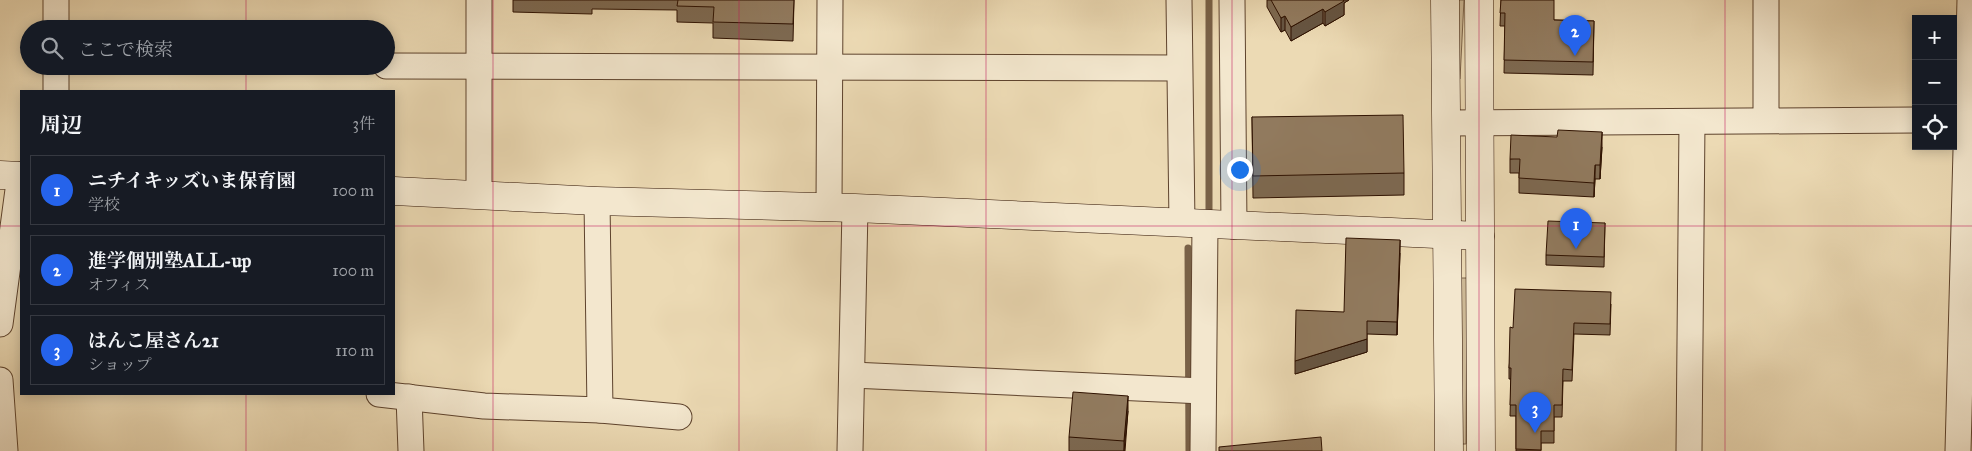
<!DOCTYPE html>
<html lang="ja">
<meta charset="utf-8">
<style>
:root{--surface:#171b24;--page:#20242c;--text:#f1f3f6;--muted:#9ea1a6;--line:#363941;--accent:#2563eb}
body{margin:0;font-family:"IM FELL Great Primer","Noto Serif JP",serif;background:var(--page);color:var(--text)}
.controls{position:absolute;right:15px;top:15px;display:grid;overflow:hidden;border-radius:0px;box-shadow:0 2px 12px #0003}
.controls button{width:45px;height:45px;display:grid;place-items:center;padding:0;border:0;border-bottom:1px solid var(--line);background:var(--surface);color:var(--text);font:25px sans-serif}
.you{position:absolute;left:1239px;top:169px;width:18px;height:18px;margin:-12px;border:4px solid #fff;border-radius:50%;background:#1a73e8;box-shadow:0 0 0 8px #1a73e833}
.badge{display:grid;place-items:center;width:32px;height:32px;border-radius:50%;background:var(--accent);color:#fff;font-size:16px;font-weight:700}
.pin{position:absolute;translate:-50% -41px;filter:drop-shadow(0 1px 2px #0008)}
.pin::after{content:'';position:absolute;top:26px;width:18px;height:15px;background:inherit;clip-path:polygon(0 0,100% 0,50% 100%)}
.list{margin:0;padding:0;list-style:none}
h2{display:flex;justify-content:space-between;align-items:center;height:65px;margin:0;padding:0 20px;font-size:21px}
h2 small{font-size:16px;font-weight:400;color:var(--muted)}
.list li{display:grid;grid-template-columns:32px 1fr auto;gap:15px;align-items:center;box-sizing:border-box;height:70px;margin:0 10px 10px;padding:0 10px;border:1px solid var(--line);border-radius:0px}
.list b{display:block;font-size:19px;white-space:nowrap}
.list p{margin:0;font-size:16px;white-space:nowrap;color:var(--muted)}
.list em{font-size:16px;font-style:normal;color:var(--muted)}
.icon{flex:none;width:28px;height:28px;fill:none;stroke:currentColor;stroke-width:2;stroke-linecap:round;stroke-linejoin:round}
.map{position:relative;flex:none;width:1972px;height:451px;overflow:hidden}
.search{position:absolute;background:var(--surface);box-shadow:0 2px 12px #0003;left:20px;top:20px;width:375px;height:55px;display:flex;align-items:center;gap:12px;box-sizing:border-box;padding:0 18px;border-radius:28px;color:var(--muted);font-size:19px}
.panel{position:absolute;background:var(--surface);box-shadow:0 2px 12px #0003;left:20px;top:90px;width:375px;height:305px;border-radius:0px}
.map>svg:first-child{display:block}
.green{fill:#ccb895;stroke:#7d644a}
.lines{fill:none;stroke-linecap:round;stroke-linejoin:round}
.stream{stroke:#796147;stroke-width:7}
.street-casing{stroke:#5e432d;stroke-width:27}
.secondary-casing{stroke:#2e1100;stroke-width:29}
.street{stroke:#f3e7ce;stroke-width:25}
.secondary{stroke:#f3e7ce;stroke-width:28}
.wall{fill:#7d6951;stroke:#2e1100}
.shaded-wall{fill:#665542;stroke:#2e1100}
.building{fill:#917a5e;stroke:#2e1100}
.grid{fill:none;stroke:#c2185b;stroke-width:1;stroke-opacity:0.55}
</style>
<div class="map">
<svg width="1972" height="451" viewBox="0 0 1972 451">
<rect width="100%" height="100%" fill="#ecdab4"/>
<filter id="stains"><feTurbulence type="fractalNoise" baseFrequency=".004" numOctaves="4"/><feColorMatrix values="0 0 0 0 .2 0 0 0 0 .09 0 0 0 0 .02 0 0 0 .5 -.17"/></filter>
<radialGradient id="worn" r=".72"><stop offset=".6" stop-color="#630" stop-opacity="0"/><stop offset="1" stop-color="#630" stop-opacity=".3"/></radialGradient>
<g class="green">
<polygon points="1458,0 1464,0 1460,79 1458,79"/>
<polygon points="1459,278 1467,278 1466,444 1459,444"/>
</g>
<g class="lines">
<g class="stream">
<polyline points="1209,209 1209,0"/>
<polyline points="1188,248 1189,451"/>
</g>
<g class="street-casing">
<g id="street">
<polyline points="479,0 479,194"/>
<polyline points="1179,0 1182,223"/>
<polyline points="1232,0 1234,226"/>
<polyline points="56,29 56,0"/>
<polyline points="56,66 56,91"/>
<polyline points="386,66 1179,68"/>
<polyline points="1766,120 1766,0"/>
<polyline points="1446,123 1916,120"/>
<polyline points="829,207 830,0"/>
<polyline points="0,324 20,175"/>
<polyline points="852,375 1203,391"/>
<polyline points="0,380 5,451"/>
<polyline points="379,394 484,406 600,410 597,201"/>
<polyline points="409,397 411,451"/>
<polyline points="600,410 679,417"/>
<polyline points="850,451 855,208"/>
<polyline points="1203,451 1205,224"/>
<polyline points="1689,451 1692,122"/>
<polyline points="1958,451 1970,0"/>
</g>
</g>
<g class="secondary-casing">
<g id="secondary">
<polyline points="1445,0 1449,451"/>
<polyline points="1479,0 1481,451"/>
<polyline points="0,175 21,176"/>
<polyline points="394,191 597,201 855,208 1480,236"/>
</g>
</g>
<use href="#street" class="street"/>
<use href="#secondary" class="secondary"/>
</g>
<g class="wall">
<polygon points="513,0 794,0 793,41 713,38 713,23 677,22 677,10 592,9 592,14 513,12"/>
<polygon points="1267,0 1349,0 1344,3 1344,15 1325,26 1323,23 1291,41 1285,30 1281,32 1267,7"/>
<polygon points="1501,0 1554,20 1594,21 1593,75 1504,73 1505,26 1500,26"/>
<polygon points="1252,117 1404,173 1404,195 1253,198"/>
<polygon points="1602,147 1600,179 1595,179 1594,197 1519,193 1519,173 1510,173 1510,159"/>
<polygon points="1605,223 1604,267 1546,265 1546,255"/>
<polygon points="1400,253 1397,335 1367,334 1367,352 1295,374 1344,312"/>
<polygon points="1611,304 1610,335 1574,334 1572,381 1563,381 1562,417 1554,417 1554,443 1541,443 1541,451 1516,451 1516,416 1510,416 1511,379 1509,379 1509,368 1513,328"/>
<polygon points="1128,411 1125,451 1069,451 1069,437"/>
</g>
<g class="shaded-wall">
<polygon points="1339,0 1349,0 1344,3 1344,15 1325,26 1325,12"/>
<polygon points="1323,9 1323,23 1291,41 1291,27"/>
<polygon points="1285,16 1285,30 1281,32 1281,18"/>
<polygon points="1602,132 1602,147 1600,179 1600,165"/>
<polygon points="1595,165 1595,179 1594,197 1594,183"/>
<polygon points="1400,240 1400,253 1397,335 1397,322"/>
<polygon points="1367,339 1367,352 1295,374 1295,361"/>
<polygon points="1128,396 1128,411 1124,451 1124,441"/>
</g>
<g class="building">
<polygon points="678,0 794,0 793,24 713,22 714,7 677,6"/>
<polygon points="1271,0 1343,0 1344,1 1325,12 1323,9 1291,27 1285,16 1281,18"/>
<polygon points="1501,0 1554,0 1554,20 1594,21 1593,62 1504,60 1505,13 1500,13"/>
<polygon points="1403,115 1404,173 1253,176 1252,117"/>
<polygon points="1558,130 1602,132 1600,165 1595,165 1594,183 1519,178 1520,159 1510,159 1511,135 1557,137"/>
<polygon points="1548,221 1605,223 1604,257 1546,255"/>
<polygon points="1346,238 1400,240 1397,322 1367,321 1367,339 1295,361 1296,310 1344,312"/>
<polygon points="1515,289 1611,292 1610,324 1574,323 1572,370 1563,369 1562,405 1554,405 1554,431 1541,431 1541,450 1516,449 1516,405 1510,405 1511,368 1509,368 1510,327 1513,328"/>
<polygon points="1073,392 1128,396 1124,441 1069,437"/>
<polygon points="1321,437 1322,451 1219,451 1219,447"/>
</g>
<path class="grid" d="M246 0V29M493 0V451M739 0V451M986 0V451M1232 0V451M1479 0V451M1725 0V451M246 66V91M0 226H21M394 226H1972M246 394V451"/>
<rect width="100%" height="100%" filter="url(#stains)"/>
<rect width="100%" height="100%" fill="url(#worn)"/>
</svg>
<div class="controls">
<button>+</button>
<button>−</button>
<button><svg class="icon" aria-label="locate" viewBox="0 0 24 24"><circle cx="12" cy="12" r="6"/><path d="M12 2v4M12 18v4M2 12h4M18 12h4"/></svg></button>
</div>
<div class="you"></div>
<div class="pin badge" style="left:1576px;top:249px">1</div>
<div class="pin badge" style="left:1575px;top:56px">2</div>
<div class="pin badge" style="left:1535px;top:433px">3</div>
<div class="search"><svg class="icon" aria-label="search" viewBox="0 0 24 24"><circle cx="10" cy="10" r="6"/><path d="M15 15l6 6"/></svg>ここで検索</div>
<section class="panel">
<h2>周辺<small>3件</small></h2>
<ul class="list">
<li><span class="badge">1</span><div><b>ニチイキッズいま保育園</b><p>学校</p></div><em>100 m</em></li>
<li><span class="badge">2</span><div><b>進学個別塾ALL-up</b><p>オフィス</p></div><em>100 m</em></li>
<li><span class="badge">3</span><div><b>はんこ屋さん21</b><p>ショップ</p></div><em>110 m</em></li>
</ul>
</section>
</div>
